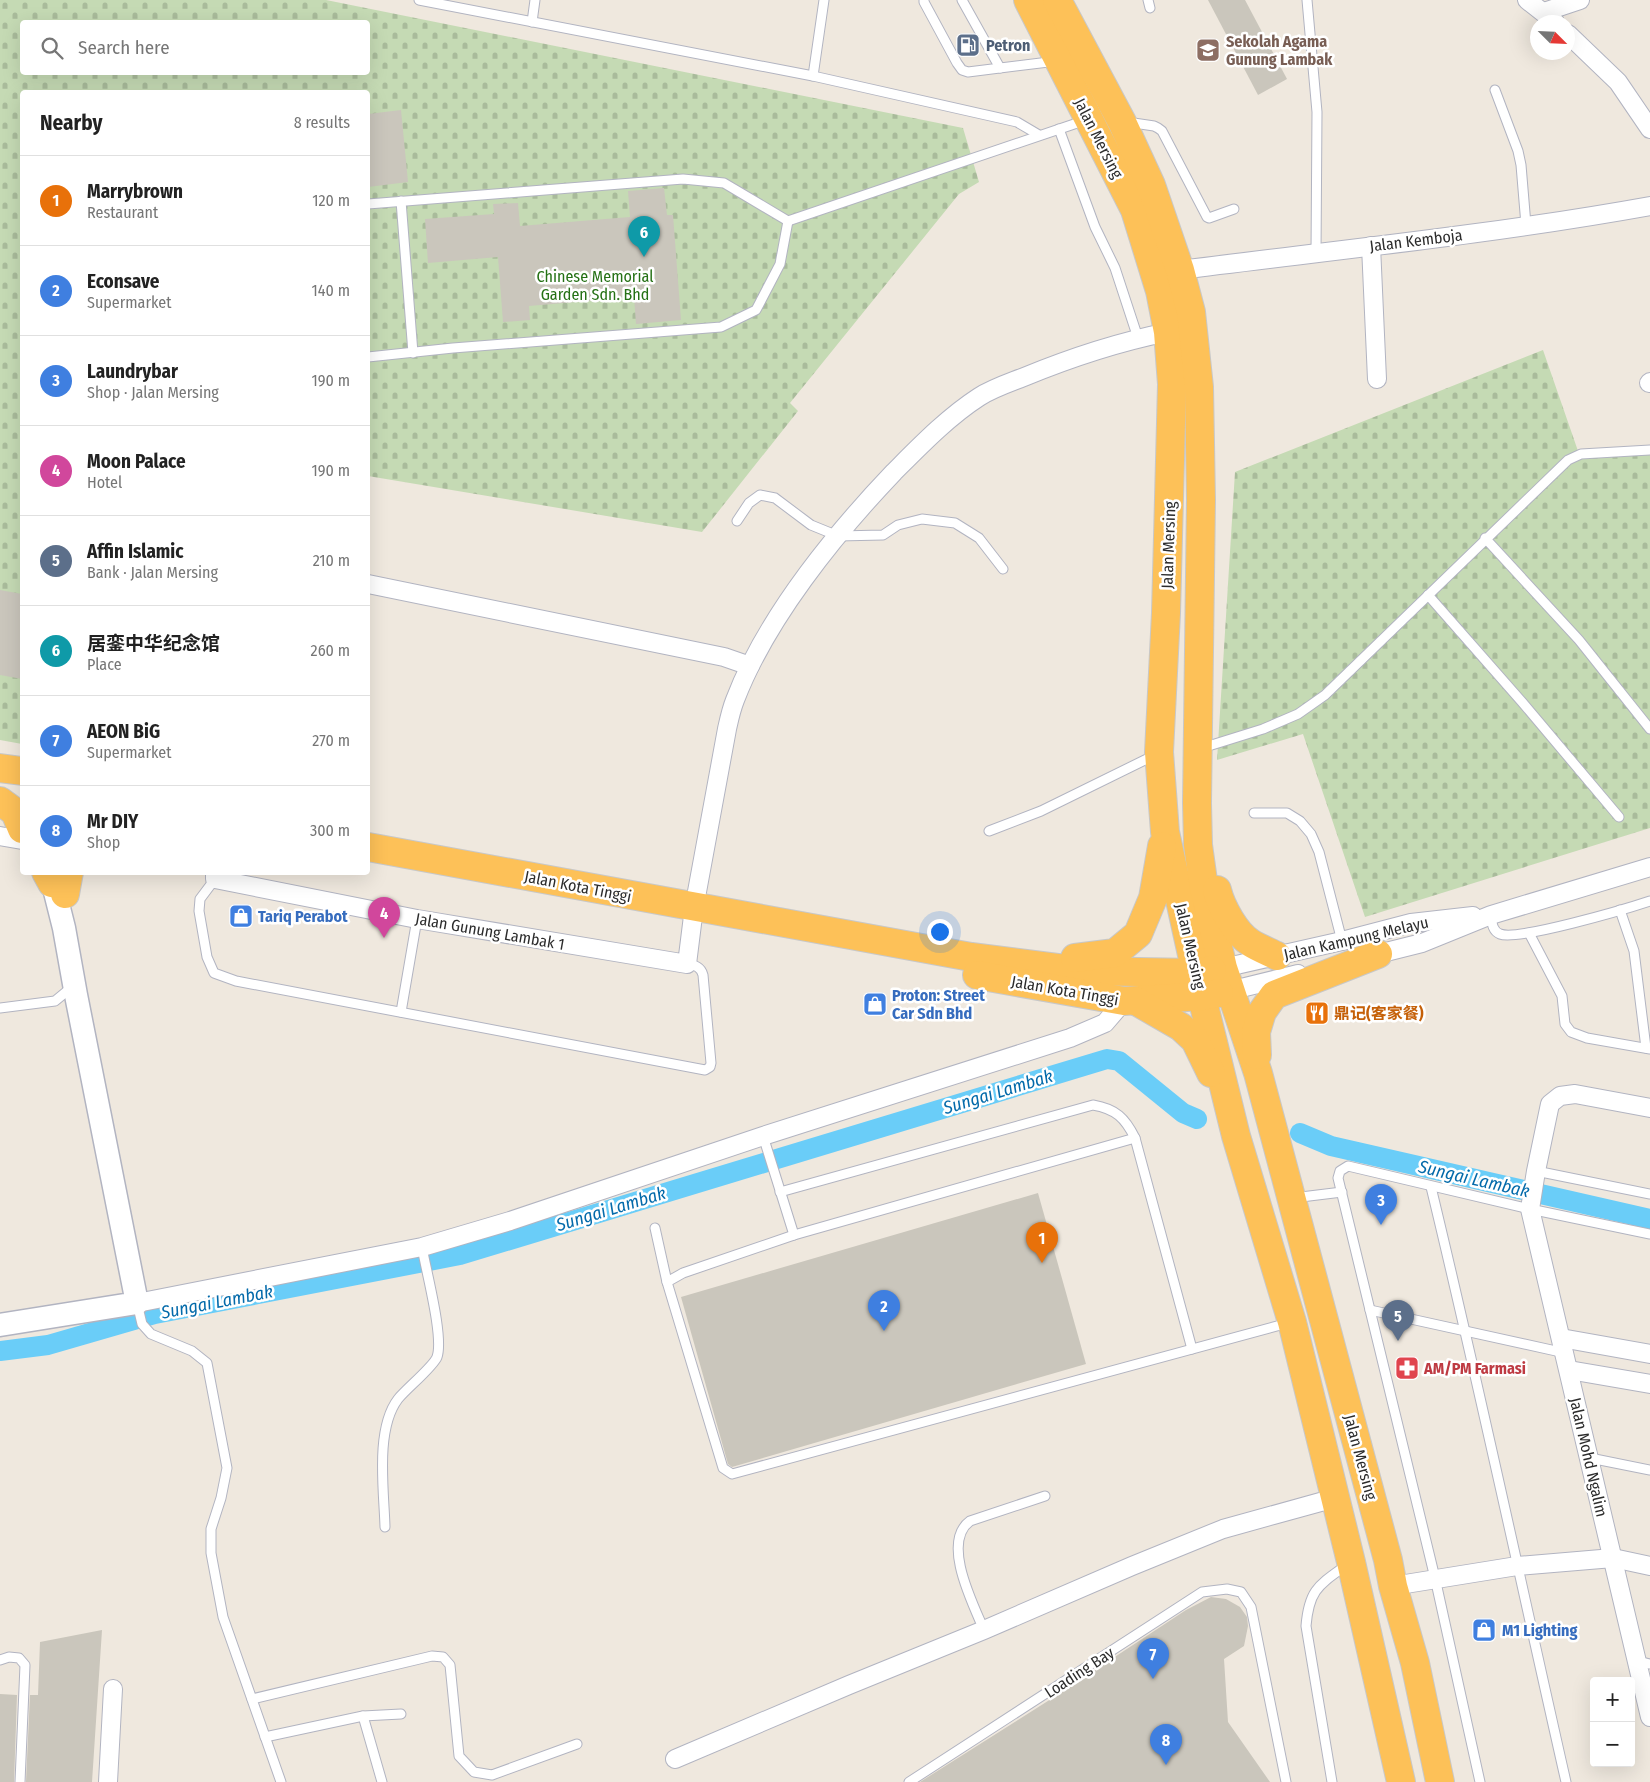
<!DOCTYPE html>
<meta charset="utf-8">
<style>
:root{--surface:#fff;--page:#f2f2f2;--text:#222;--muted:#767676;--line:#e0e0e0;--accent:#111827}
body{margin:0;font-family:"Fira Sans Condensed","Noto Sans SC",sans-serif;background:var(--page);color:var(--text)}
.controls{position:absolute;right:15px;bottom:15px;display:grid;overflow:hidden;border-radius:5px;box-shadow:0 5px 20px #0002}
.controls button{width:45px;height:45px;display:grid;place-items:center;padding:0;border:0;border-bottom:1px solid var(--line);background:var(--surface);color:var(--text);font:25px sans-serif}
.compass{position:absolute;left:1530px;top:15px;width:45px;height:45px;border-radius:50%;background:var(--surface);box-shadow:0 5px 20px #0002;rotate:114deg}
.you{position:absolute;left:939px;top:931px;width:18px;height:18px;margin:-12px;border:4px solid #fff;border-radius:50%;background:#1a73e8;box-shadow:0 0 0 8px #1a73e833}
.badge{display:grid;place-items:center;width:32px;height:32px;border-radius:50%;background:var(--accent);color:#fff;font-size:16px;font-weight:700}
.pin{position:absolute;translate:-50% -41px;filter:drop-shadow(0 1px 2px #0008)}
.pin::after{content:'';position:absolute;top:26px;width:18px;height:15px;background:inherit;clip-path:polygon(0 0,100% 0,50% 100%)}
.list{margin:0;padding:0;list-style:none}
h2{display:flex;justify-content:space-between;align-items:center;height:65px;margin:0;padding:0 20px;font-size:21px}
h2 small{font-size:16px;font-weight:400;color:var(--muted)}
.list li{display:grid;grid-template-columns:32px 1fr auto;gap:15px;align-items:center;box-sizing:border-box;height:90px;padding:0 20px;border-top:1px solid var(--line)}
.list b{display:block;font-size:19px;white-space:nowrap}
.list p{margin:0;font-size:16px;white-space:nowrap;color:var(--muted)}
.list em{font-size:16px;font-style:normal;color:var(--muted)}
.icon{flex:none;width:28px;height:28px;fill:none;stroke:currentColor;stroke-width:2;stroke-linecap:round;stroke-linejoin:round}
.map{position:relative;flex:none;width:1650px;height:1782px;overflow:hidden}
.search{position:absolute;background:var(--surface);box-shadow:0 5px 20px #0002;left:20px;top:20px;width:350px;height:55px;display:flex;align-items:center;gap:12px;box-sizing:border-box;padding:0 18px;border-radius:5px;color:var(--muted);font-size:19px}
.panel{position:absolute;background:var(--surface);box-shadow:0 5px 20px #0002;left:20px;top:90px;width:350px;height:785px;border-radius:5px}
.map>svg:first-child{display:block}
.cemetery{fill:url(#cemetery-stones);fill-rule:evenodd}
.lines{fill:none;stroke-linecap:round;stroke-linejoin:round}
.canal{stroke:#6acdf8;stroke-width:20}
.building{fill:#cac6bc}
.service-casing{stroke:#b2b4c1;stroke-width:11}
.minor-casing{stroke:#b2b4c1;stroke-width:20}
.tertiary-casing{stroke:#b2b4c1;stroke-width:25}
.trunk-casing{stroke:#c8c8c8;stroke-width:30}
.service{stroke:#fff;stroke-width:9}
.minor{stroke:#fff;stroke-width:18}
.tertiary{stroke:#fff;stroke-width:22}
.trunk{stroke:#fdc158;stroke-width:28}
.labels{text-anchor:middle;stroke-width:5;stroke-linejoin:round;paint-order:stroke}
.education-label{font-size:16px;font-weight:bold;fill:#785e54;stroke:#fff;text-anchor:start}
.service-label{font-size:16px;font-weight:bold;fill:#4e5e75;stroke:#fff;text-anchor:start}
.street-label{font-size:16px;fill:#2c2c2c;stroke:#fff}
.park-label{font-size:16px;fill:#257115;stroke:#fff}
.shop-label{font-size:16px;font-weight:bold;fill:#366cbe;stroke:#fff;text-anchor:start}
.food-label{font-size:16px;font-weight:bold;fill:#c56008;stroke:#fff;text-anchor:start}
.health-label{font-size:16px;font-weight:bold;fill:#be3a42;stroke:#fff;text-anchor:start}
.water-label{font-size:18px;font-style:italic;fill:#036aaa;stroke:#fff}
</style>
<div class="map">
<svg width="1650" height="1782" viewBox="0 0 1650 1782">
<defs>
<pattern id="cemetery-stones" width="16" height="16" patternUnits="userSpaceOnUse" patternTransform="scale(1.25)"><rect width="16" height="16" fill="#c5dab4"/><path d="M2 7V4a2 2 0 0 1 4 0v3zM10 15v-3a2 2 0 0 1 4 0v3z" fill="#a9bb9b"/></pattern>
</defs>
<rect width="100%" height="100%" fill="#efe8de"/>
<g class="cemetery">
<path d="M0 0H326L963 128 979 182 959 194 790 403 798 411 702 532 368 476V92H22V744L0 740ZM22 22H368V72H22Z"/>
<polygon points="1543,350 1578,451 1650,451 1650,828 1365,917 1303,734 1217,760 1235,472"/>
</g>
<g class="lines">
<g class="canal">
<polyline points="1300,1133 1331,1146 1650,1219"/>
<polyline points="0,1351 48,1345 155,1314 460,1255 1107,1059 1119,1061 1183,1113 1197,1119"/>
</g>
</g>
<g class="building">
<polygon points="1208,0 1245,0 1287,79 1258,95"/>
<polygon points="401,110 408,182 368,187 368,114"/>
<polygon points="664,188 667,215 673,215 681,320 636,324 634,297 529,306 530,320 503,322 498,257 428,263 425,219 494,214 493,204 518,203 520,226 630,217 628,191"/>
<polygon points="0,590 22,594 22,679 0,675"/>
<polygon points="1038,1193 1086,1364 732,1467 728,1464 681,1297"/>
<polygon points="1211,1597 1226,1599 1240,1607 1247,1617 1248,1626 1244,1646 1224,1659 1228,1722 1270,1782 920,1782 1051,1699 1186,1610"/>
<polygon points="102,1630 92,1782 26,1782 30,1695 38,1695 40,1642"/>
<polygon points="0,1694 17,1695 14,1782 0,1782"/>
</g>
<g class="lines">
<g class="service-casing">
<g id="service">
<polyline points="419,0 813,76 1017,122 1039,135"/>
<polyline points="924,0 924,2 957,63 962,70 968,72 1057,61"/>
<polyline points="962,0 1000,68"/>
<polyline points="1148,0 1150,8"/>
<polyline points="1307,0 1317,112 1316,253"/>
<polyline points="532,22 535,0"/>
<polyline points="813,76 824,0"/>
<polyline points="1495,90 1518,151 1521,165 1526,225"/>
<polyline points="1127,122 1154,126 1158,128 1162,131 1207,217 1209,218 1234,209"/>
<polyline points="1059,129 1095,227 1115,268 1138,338"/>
<polyline points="401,201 413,353"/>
<polyline points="368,204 683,179 724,183 788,221"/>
<polyline points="788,221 1086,120"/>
<polyline points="368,357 453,348 721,327 756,310 780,264 788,221"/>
<polyline points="737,521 749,503 760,495 775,498 811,525 838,536 883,535 898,525 922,519 955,523 979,538 1003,569"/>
<polyline points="1485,538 1579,640 1650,729"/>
<polyline points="1428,595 1522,702 1619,817"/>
<polyline points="1202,748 1263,729 1298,714 1325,695 1568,460 1581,454 1650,450"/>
<polyline points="1254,813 1287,813 1300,821 1311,834 1319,852 1342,941"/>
<polyline points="989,831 1041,811 1155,755"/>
<path d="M215 879 200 899 199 911 207 957 214 973 236 981 705 1070 710 1067 711 1063 703 975C701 967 695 965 687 964"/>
<polyline points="1620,910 1634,951 1646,1048"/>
<path d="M1491 915C1492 922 1492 931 1500 934 1518 941 1626 909 1650 901"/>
<polyline points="1529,933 1562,996 1565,1024 1571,1032 1587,1038 1650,1049"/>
<polyline points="0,1008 55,1001 72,987"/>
<polyline points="401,1012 417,919"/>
<polyline points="763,1136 794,1235"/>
<polyline points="1135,1138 794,1235 683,1273 667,1282 723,1468 732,1474 1288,1323"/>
<polyline points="1536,1171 1650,1194"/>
<path d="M1431 1187C1479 1385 1521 1584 1566 1782"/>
<path d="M780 1192 1093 1105C1116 1109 1125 1118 1135 1138L1192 1349"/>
<polyline points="1293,1198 1342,1192"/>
<polyline points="655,1228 667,1282"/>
<polyline points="137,1303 142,1324 151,1334 192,1351 207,1363 227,1468 221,1498 211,1529 211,1553 223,1617 281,1782"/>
<polyline points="1370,1310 1565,1353"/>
<polyline points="1590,1458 1650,1470"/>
<path d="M385 1527C384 1491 375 1429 398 1399 406 1389 434 1366 437 1357 444 1337 426 1271 422 1247"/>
<path d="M984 1630C973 1604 941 1542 970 1521L1045 1496"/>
<polyline points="0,1660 9,1657 19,1658 25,1665 20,1782"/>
<polyline points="1637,1661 1650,1664"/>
<polyline points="252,1699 432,1656 443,1657 450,1665 459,1756 474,1772 492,1775 577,1744"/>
<polyline points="363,1716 382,1782"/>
<polyline points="265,1737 363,1716 401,1714"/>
<polyline points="909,1782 1202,1592 1227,1589 1241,1592 1251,1607 1286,1782"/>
<path d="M1332 1782 1306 1626C1309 1589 1319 1585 1348 1564"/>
<polyline points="1480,1782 1435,1578 1338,1178 1340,1171 1348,1166 1530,1209 1650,1234"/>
</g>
</g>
<g class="minor-casing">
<g id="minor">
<polyline points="1527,0 1555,22"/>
<polyline points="1544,12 1580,0"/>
<polyline points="1568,34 1618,82 1650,129"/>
<polyline points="1371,246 1377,379"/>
<path d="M1180 270C1337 250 1495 234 1650 206"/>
<polyline points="1649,383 1650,382"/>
<polyline points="368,584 724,657 750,666"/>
<polyline points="0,836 22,840"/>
<path d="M215 872V879L417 919 687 964 694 908 727 729C729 720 731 710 735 700 766 619 834 535 894 472 920 446 948 417 979 397 993 388 1009 383 1024 377 1070 358 1119 342 1168 332"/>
<polyline points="1370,956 1422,943 1491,915 1650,867"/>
<polyline points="1223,968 1342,941 1411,923 1473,916"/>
<polyline points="1229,991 1298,974"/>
<polyline points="1650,1108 1575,1094 1560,1096 1550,1104 1536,1171 1530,1209 1650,1717"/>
<polyline points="137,1303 422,1247 510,1221 763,1136 1070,1038 1105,1023 1124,1001"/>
<polyline points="1561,1338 1650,1354"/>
<polyline points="1569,1370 1650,1384"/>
<polyline points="1393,1586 1517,1566 1613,1558 1650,1566"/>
<polyline points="675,1759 849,1685 984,1630 1132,1566 1223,1529 1335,1498"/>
<polyline points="108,1782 113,1689"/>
</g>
</g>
<g class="tertiary-casing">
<polyline id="tertiary" points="0,1325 137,1303 76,995 64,928 51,876"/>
</g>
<g class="trunk-casing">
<g id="trunk">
<polyline points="1028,0 1135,210 1160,291 1168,332 1172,384 1166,613 1159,752 1165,832 1196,973 1236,1136 1292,1322 1351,1562 1401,1782"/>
<polyline points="1057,0 1122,122 1151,185 1180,270 1191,312 1199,387 1201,500 1197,803 1198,845 1204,888 1223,968 1258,1073 1388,1560 1393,1586 1415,1663 1440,1782"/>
<polyline points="0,768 22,771"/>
<polyline points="0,801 15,812 22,829"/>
<polyline points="368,847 971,957 1081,971 1196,973 1212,970"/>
<polyline points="46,872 52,883"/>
<path d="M1217 890C1221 907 1236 934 1251 943 1259 948 1269 952 1277 956"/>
<polyline points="65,894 69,872"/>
<polyline points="1075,958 1115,953 1138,934 1153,898 1162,846"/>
<polyline points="977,975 1124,1001 1203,996 1219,993"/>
<polyline points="1136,1001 1181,1027 1195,1040 1211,1073"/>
<polyline points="1257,1055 1256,1032 1262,1012 1274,995 1378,954"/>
</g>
</g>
<use href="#service" class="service"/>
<use href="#minor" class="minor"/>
<use href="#tertiary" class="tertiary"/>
<use href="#trunk" class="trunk"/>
</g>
<defs>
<g id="fuel-square" transform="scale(1.25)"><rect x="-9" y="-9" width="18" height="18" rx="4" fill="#5c6f8a" stroke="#fff"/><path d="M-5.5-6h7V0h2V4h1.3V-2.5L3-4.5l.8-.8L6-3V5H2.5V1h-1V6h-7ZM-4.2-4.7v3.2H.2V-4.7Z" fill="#fff"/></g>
<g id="school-square" transform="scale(1.25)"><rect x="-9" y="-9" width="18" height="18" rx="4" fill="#8d6e63" stroke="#fff"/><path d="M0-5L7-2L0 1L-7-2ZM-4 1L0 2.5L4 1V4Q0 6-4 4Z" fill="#fff"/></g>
<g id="shop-square" transform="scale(1.25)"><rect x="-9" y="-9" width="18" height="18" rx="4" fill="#3f7fe0" stroke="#fff"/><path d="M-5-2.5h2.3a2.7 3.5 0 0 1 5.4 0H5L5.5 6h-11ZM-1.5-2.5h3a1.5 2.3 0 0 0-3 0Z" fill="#fff"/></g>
<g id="restaurant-square" transform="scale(1.25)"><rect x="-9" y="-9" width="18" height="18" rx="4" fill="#e8710a" stroke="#fff"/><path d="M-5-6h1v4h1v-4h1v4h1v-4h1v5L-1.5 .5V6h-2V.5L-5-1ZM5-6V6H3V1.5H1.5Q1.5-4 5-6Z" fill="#fff"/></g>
<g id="pharmacy-square" transform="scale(1.25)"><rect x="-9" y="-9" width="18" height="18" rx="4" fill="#e0444e" stroke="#fff"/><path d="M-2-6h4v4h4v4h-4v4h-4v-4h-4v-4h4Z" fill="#fff"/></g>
</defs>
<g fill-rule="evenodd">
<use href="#fuel-square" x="968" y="45"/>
<use href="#school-square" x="1208" y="50"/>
<use href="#shop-square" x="241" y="916"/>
<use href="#shop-square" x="875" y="1004"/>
<use href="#restaurant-square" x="1317" y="1013"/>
<use href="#pharmacy-square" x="1407" y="1368"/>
<use href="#shop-square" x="1484" y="1630"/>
</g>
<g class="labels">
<g class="education-label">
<text x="1226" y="47">Sekolah Agama<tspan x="1226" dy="18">Gunung Lambak</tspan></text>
</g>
<g class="service-label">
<text x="986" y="51">Petron</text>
</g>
<g class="street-label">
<text transform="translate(1099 138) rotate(63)" y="6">Jalan Mersing</text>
<text transform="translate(1416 240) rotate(-7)" y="6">Jalan Kemboja</text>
<text transform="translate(1168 545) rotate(-88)" y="6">Jalan Mersing</text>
<text transform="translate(578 886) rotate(11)" y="6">Jalan Kota Tinggi</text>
<text transform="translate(490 931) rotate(10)" y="6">Jalan Gunung Lambak 1</text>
<text transform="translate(1356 938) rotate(-13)" y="6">Jalan Kampung Melayu</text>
<text transform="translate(1191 946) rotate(77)" y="6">Jalan Mersing</text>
<text transform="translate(1065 990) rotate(10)" y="6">Jalan Kota Tinggi</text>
<text transform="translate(1361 1457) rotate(75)" y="6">Jalan Mersing</text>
<text transform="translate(1589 1457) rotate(77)" y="6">Jalan Mohd Ngalim</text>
<text transform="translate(1079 1672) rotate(-33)" y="6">Loading Bay</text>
</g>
<g class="park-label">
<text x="595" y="282">Chinese Memorial<tspan x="595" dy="18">Garden Sdn. Bhd</tspan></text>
</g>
<g class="shop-label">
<text x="258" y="922">Tariq Perabot</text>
<text x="892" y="1001">Proton: Street<tspan x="892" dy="18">Car Sdn Bhd</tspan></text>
<text x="1502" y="1636">M1 Lighting</text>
</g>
<g class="food-label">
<text x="1334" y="1019">鼎记(客家餐)</text>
</g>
<g class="health-label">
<text x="1424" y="1374">AM/PM Farmasi</text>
</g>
<g class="water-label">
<text transform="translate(998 1092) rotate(-17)" y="6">Sungai Lambak</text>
<text transform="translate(1474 1179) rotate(13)" y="6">Sungai Lambak</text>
<text transform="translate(611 1209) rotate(-17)" y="6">Sungai Lambak</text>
<text transform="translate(217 1302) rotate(-11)" y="6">Sungai Lambak</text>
</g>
</g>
</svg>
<div class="controls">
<button>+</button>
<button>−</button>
</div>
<svg class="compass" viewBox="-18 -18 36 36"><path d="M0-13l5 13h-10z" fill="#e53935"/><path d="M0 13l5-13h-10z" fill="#767676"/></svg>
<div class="you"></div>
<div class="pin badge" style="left:1042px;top:1263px;background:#e8710a">1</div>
<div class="pin badge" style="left:884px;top:1331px;background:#3f7fe0">2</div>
<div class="pin badge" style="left:1381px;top:1225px;background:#3f7fe0">3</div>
<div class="pin badge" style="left:384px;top:938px;background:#d1479c">4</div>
<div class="pin badge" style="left:1398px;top:1341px;background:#5c6f8a">5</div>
<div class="pin badge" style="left:644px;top:257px;background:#0f9aa8">6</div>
<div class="pin badge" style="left:1153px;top:1679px;background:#3f7fe0">7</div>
<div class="pin badge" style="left:1166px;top:1765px;background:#3f7fe0">8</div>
<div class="search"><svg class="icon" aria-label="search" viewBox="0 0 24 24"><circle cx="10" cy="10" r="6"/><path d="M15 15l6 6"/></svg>Search here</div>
<section class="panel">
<h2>Nearby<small>8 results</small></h2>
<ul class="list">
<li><span class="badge" style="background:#e8710a">1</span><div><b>Marrybrown</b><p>Restaurant</p></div><em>120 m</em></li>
<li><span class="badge" style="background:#3f7fe0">2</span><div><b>Econsave</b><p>Supermarket</p></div><em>140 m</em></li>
<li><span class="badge" style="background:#3f7fe0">3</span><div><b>Laundrybar</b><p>Shop · Jalan Mersing</p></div><em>190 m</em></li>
<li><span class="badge" style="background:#d1479c">4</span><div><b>Moon Palace</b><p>Hotel</p></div><em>190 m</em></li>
<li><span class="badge" style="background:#5c6f8a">5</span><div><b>Affin Islamic</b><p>Bank · Jalan Mersing</p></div><em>210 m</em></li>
<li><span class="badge" style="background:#0f9aa8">6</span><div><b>居銮中华纪念馆</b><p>Place</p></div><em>260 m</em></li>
<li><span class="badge" style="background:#3f7fe0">7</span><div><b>AEON BiG</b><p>Supermarket</p></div><em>270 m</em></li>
<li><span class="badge" style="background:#3f7fe0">8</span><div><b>Mr DIY</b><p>Shop</p></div><em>300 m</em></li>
</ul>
</section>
</div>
